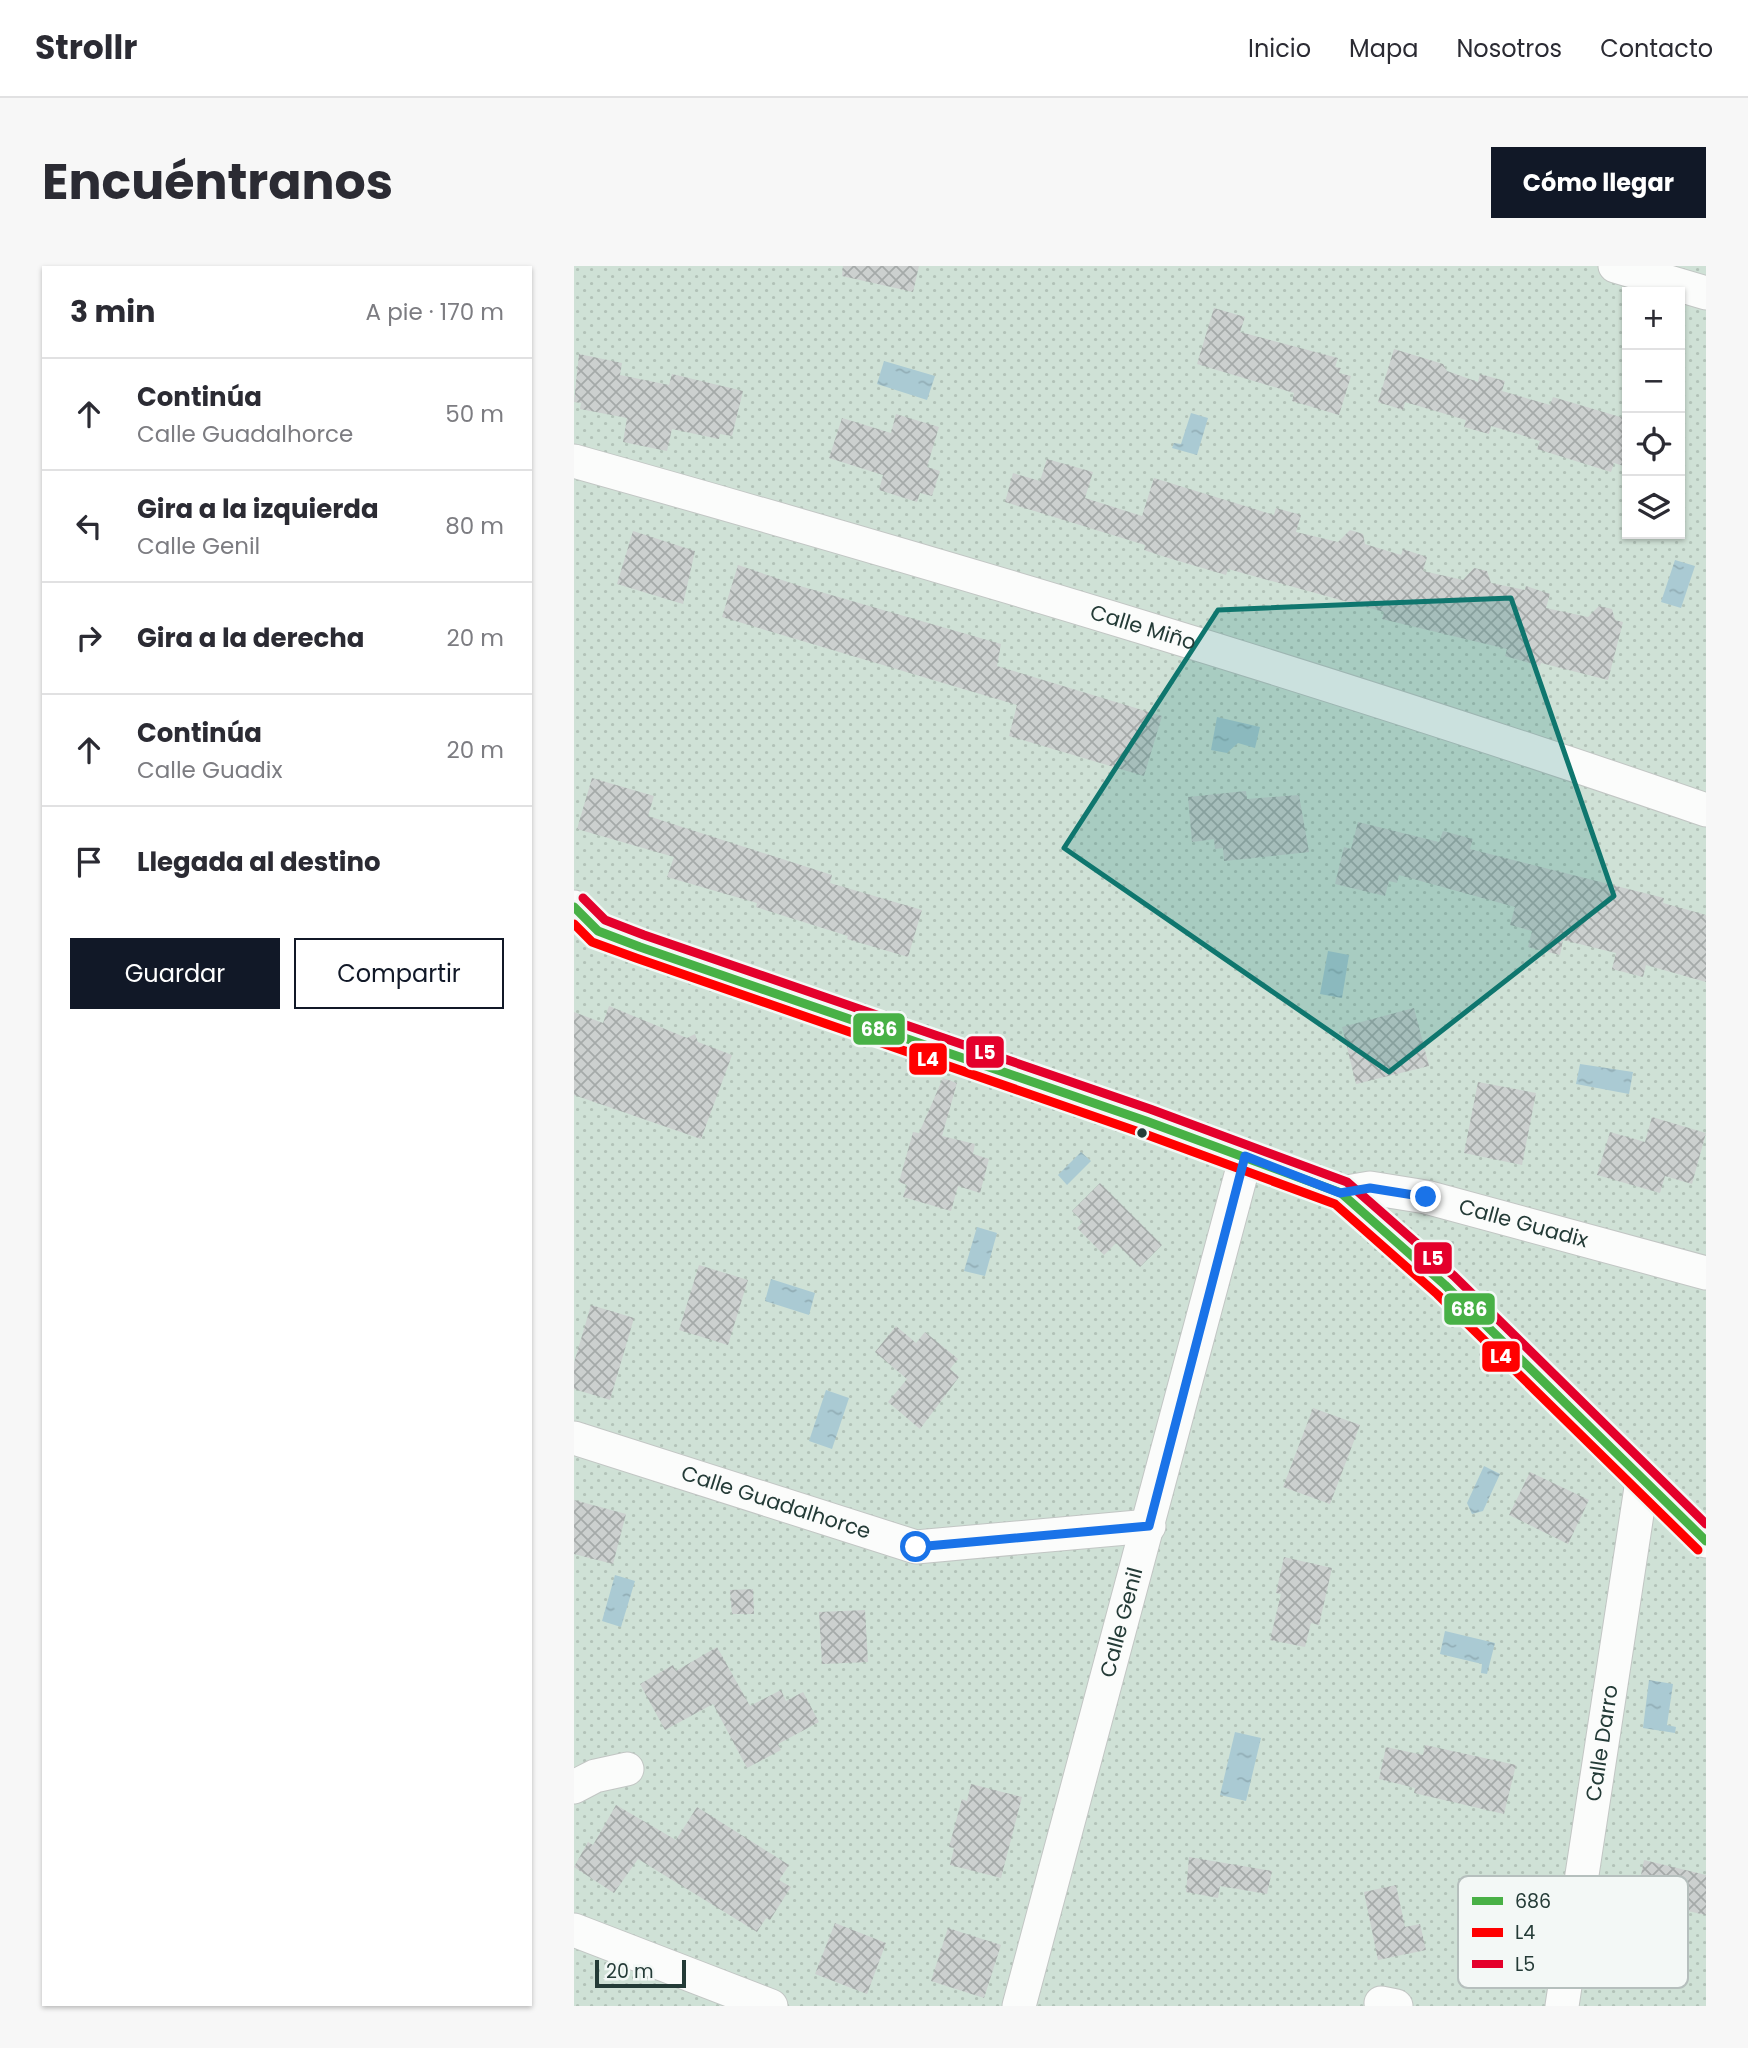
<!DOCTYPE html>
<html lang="es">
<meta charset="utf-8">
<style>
:root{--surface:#fff;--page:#f7f7f7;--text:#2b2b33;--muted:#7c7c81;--line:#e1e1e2;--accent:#111827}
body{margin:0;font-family:Poppins,sans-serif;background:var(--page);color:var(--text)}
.controls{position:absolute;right:21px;top:21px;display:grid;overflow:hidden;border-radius:0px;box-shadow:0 2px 5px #0004}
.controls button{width:63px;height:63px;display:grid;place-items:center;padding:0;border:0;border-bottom:2px solid var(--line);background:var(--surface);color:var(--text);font:35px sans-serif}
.scale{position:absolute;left:21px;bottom:18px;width:91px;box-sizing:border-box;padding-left:7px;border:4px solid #243b37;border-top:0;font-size:19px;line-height:24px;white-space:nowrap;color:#243b37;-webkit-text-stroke:5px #f3f8f6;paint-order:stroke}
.stop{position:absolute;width:21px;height:21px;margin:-16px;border:5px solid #1a73e8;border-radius:50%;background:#fff}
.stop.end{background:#1a73e8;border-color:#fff;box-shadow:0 2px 7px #0008}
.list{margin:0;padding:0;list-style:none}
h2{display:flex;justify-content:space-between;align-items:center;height:91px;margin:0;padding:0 28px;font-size:30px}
h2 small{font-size:23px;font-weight:400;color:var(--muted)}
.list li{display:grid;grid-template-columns:46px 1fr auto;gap:21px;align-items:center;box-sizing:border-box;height:112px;padding:0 28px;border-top:2px solid var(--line)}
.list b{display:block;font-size:26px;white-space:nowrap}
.list p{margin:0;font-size:23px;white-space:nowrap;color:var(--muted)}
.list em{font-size:23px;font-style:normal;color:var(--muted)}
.actions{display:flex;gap:14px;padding:21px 28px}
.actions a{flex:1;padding:16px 0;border:2px solid var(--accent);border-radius:0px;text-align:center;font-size:24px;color:var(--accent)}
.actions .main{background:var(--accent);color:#fff}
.icon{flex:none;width:38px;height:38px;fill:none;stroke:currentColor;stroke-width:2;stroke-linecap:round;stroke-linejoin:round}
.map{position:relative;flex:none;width:1132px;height:1740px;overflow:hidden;border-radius:0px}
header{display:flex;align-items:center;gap:42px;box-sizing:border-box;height:98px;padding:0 35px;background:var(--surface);border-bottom:2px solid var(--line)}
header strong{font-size:33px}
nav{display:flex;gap:38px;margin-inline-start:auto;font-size:24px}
.intro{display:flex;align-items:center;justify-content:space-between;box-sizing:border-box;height:168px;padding:0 42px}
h1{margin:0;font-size:49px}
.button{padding:18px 32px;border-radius:0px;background:var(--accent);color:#fff;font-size:24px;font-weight:700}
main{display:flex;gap:42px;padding:0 42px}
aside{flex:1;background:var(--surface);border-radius:0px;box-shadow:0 2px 5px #0004}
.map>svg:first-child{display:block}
.park{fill:url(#park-dots);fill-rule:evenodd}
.water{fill:url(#water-ripples)}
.building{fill:url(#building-cross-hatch)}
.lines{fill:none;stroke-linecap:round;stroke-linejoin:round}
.minor-casing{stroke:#c2c6c4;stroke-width:35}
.minor{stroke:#fbfcfb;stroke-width:33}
.bus-1-casing{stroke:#f3f8f6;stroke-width:14}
.bus-2-casing{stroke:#f3f8f6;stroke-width:14}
.bus-3-casing{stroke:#f3f8f6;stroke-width:14}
.bus-1{stroke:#48b146;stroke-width:9}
.bus-2{stroke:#f00;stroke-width:9}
.bus-3{stroke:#e4002b;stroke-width:9}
.route{stroke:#1a73e8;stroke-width:9}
.marked{fill:#0f766e;fill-opacity:0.2;stroke:#0f766e;stroke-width:5;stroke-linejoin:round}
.bus-dot{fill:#243b37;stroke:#f3f8f6;stroke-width:2.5}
.labels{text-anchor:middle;stroke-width:7;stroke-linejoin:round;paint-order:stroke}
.street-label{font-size:21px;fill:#243b37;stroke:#f3f8f6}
.key{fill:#f3f8f6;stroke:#b5bfbd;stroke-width:2}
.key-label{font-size:19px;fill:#243b37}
.line-badge{stroke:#f3f8f6;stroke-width:2.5}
.badge-label{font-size:19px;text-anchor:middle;font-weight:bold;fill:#fff}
</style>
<header>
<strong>Strollr</strong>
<nav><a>Inicio</a><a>Mapa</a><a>Nosotros</a><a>Contacto</a></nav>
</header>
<div class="intro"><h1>Encuéntranos</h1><a class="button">Cómo llegar</a></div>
<main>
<aside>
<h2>3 min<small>A pie · 170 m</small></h2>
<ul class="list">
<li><svg class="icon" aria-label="ahead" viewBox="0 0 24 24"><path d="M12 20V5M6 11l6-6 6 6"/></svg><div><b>Continúa</b><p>Calle Guadalhorce</p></div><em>50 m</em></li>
<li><svg class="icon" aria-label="left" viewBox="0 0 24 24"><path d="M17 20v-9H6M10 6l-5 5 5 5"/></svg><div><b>Gira a la izquierda</b><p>Calle Genil</p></div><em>80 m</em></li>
<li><svg class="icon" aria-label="right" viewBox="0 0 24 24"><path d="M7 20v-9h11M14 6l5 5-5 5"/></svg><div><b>Gira a la derecha</b></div><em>20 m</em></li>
<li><svg class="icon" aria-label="ahead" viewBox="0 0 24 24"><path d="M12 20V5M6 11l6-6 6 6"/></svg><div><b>Continúa</b><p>Calle Guadix</p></div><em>20 m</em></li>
<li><svg class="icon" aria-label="arrive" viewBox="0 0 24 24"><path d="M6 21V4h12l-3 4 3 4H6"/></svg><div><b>Llegada al destino</b></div></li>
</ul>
<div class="actions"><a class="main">Guardar</a><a>Compartir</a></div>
</aside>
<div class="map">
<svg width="1132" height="1740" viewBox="0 0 1132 1740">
<defs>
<pattern id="park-dots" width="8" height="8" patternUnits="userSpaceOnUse" patternTransform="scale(1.75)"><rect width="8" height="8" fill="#cfe1d6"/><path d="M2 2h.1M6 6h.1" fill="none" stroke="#b2c2b8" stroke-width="1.8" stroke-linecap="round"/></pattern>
<pattern id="water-ripples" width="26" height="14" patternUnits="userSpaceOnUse" patternTransform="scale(1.75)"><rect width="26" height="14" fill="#aacad3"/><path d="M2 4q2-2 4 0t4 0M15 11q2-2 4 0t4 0" fill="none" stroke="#92aeb6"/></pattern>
<pattern id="building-cross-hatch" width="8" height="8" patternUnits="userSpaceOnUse" patternTransform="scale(1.75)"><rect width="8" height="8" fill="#ccd0cf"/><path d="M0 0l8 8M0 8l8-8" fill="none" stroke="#a5aaa9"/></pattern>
</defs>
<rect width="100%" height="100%" fill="#e5e9e7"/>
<path class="park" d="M0 0H1132V1740H0ZM1053 26H1106V268H1053Z"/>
<g class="water">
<polygon points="310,95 361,110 353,134 303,118"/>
<polygon points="617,147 634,152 623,189 598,182 600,177 607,178"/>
<polygon points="1101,294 1121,300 1107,342 1087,336"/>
<polygon points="643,451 686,461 681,482 664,477 653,487 637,484"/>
<polygon points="754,685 775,689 768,732 746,728"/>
<polygon points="1006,798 1059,806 1055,828 1002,818"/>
<polygon points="507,886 517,895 493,919 484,909"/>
<polygon points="403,961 423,967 411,1010 390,1005"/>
<polygon points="197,1013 241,1027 235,1049 191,1035"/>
<polygon points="252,1124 275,1132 258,1183 235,1175"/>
<polygon points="910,1200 926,1208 909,1245 898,1248 893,1237"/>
<polygon points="41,1309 61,1315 47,1361 28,1355"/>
<polygon points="871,1365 921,1377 913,1408 907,1407 908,1398 866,1388"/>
<polygon points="1075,1414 1099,1418 1093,1459 1102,1461 1101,1467 1069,1462"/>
<polygon points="661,1466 687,1472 672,1535 646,1529"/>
</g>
<g class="building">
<polygon points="269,0 345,0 339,26 268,10"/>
<polygon points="640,42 671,51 666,66 764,92 761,101 767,102 765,107 777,110 765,149 718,135 720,127 623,98"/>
<polygon points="820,83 869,98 873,105 904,116 906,108 931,115 928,125 976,139 979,131 1053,153 1053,201 1040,197 1037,206 963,183 966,175 941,167 917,160 915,168 890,161 892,154 831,136 829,144 804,136"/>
<polygon points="5,88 48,97 46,109 95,119 98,108 169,125 158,170 146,168 145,173 98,163 93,185 49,176 53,152 6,143 7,137 0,136"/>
<polygon points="322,148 365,161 353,201 366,205 358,230 346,227 343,236 305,224 309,209 255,192 268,152 317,167"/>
<polygon points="473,193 519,206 511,232 568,250 580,212 700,249 702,242 727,249 722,266 764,276 776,264 789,268 791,278 827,289 829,283 853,291 849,305 889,314 900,302 913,305 917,317 951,324 952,320 976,328 972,342 1014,351 1025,340 1038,343 1041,354 1049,356 1034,414 967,397 966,400 931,390 933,383 808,353 810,346 654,303 652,309 591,291 570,284 571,279 431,236 439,207 466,215"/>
<polygon points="59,265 121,285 109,338 43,318"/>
<polygon points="164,299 226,320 427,378 423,400 588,450 570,510 435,470 443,439 148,351"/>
<polygon points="18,512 80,530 74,550 258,609 256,617 348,644 334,691 273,673 274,670 182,641 183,637 93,611 100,591 3,563"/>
<polygon points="672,525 673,533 725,529 735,586 650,595 649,582 641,583 640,573 618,576 614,531"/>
<polygon points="784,556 865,576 869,565 899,573 896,583 1090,632 1089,637 1132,649 1132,716 1072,699 1069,711 1038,703 1042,687 989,674 986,689 954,681 958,665 936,659 941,641 825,609 823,617 815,615 811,630 761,618 770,581 777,583"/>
<polygon points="35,740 113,772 121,768 124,776 158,789 127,873 0,829 0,746 29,757"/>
<polygon points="840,742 855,800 782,818 768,761"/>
<polygon points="369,812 383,817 368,870 401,878 399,888 415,893 406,927 384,920 377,945 329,931 333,919 325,916 339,866 345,867"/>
<polygon points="904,816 962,827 948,899 890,887"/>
<polygon points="1078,851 1132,867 1118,918 1091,910 1086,927 1023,909 1036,866 1071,876"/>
<polygon points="526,917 588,979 566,1001 542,977 530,989 503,962 509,956 498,945"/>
<polygon points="125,999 174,1014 154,1079 105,1064"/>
<polygon points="17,1039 60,1052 36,1134 0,1123 0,1097"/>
<polygon points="322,1060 342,1077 351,1066 384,1093 376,1103 385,1111 346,1163 314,1136 333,1113 301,1086"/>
<polygon points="739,1142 786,1159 756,1238 709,1221"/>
<polygon points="956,1206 1015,1234 994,1278 935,1249"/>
<polygon points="0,1234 52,1248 39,1298 0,1288"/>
<polygon points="710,1291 758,1302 745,1359 737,1357 731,1381 696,1374 707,1328 702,1327"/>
<polygon points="179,1323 180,1348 158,1348 156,1324"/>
<polygon points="291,1344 294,1396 248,1398 245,1346"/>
<polygon points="143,1381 176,1440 207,1424 212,1435 229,1426 245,1456 204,1478 207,1484 173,1502 139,1438 91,1464 66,1418 99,1399 102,1405"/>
<polygon points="851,1479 942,1499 930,1548 840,1527 841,1522 805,1513 812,1481 849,1489"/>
<polygon points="397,1518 448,1531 427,1612 376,1599 380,1582 375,1581 388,1533 393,1535"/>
<polygon points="42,1539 102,1574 123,1541 215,1599 205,1614 217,1621 196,1654 192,1652 183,1666 64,1593 40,1627 0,1601 14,1576 19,1579"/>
<polygon points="615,1591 698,1605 693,1628 646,1620 644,1632 612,1626"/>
<polygon points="1070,1594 1132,1609 1132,1649 1062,1634"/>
<polygon points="822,1619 831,1661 846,1658 852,1684 804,1694 790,1626"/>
<polygon points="261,1657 312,1677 293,1728 241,1708"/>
<polygon points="374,1662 427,1679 410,1732 357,1715"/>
</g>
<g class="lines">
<g class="minor-casing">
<g id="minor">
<polyline points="1041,0 1132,27"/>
<path id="s1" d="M0 195C380 302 759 415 1132 544"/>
<polyline points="0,641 24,665 66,681 572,855 767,927 871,1019 1068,1215 1132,1275"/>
<path id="s2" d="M767 927 796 922 852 931 1132 1007"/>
<path id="s3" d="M0 1172 342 1281 575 1260"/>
<polyline points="0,1521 21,1510 53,1503"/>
<polyline points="0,1664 197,1740"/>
<polyline points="807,1737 822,1740"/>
<path id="s4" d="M445 1740 672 890"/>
<path id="s5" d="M988 1740 1068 1215"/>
</g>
</g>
<use href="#minor" class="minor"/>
<g class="bus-1-casing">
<polyline id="bus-1" points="0,641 24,665 66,681 572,855 767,927 871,1019 1132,1275"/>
</g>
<g class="bus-2-casing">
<polyline id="bus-2" points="0,658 18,676 62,692 568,867 761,938 863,1028 1124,1284"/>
</g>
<g class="bus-3-casing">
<polyline id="bus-3" points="9,632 31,654 70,669 576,843 773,916 880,1010 1132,1258"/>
</g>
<use href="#bus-1" class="bus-1"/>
<use href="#bus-2" class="bus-2"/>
<use href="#bus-3" class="bus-3"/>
</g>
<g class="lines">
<polyline class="route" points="342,1281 575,1260 671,890 766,927 796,922 852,931"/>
</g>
<path class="marked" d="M937 332 1040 630 815 806 490 582 644 344Z"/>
<circle class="bus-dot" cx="568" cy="867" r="6"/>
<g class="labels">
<g class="street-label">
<text dy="7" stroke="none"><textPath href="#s1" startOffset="593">Calle Miño</textPath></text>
<text dy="7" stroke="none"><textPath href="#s2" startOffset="187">Calle Guadix</textPath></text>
<text dy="7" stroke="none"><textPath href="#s3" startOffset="212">Calle Guadalhorce</textPath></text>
<text dy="7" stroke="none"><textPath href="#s4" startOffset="397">Calle Genil</textPath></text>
<text dy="7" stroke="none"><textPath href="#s5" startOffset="266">Calle Darro</textPath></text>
</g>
</g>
<rect x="884" y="1610" width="230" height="112" rx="10" class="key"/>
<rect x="898" y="1631" width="31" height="8" fill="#48b146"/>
<rect x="898" y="1662" width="31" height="9" fill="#f00"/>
<rect x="898" y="1694" width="31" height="8" fill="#e4002b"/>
<g class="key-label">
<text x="941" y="1642">686</text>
<text x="941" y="1673">L4</text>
<text x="941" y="1705">L5</text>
</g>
<g class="line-badge">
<rect x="278" y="746" width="54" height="34" rx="7" fill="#48b146"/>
<rect x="391" y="769" width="40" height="34" rx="7" fill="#e4002b"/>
<rect x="334" y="776" width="40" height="34" rx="7" fill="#f00"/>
<rect x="839" y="975" width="40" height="34" rx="7" fill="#e4002b"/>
<rect x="869" y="1026" width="53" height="34" rx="7" fill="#48b146"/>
<rect x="907" y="1074" width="40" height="33" rx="7" fill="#f00"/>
</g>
<g class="badge-label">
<text x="305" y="770">686</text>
<text x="411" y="793">L5</text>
<text x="354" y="800">L4</text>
<text x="859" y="999">L5</text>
<text x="895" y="1050">686</text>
<text x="927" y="1097">L4</text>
</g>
</svg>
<div class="controls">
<button>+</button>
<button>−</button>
<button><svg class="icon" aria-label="locate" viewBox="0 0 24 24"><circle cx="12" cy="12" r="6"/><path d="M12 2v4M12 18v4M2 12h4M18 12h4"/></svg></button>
<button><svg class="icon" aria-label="layers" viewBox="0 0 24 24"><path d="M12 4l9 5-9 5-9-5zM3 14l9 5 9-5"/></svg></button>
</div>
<div class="scale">20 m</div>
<div class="stop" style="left:342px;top:1281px"></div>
<div class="stop end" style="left:852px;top:931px"></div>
</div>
</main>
